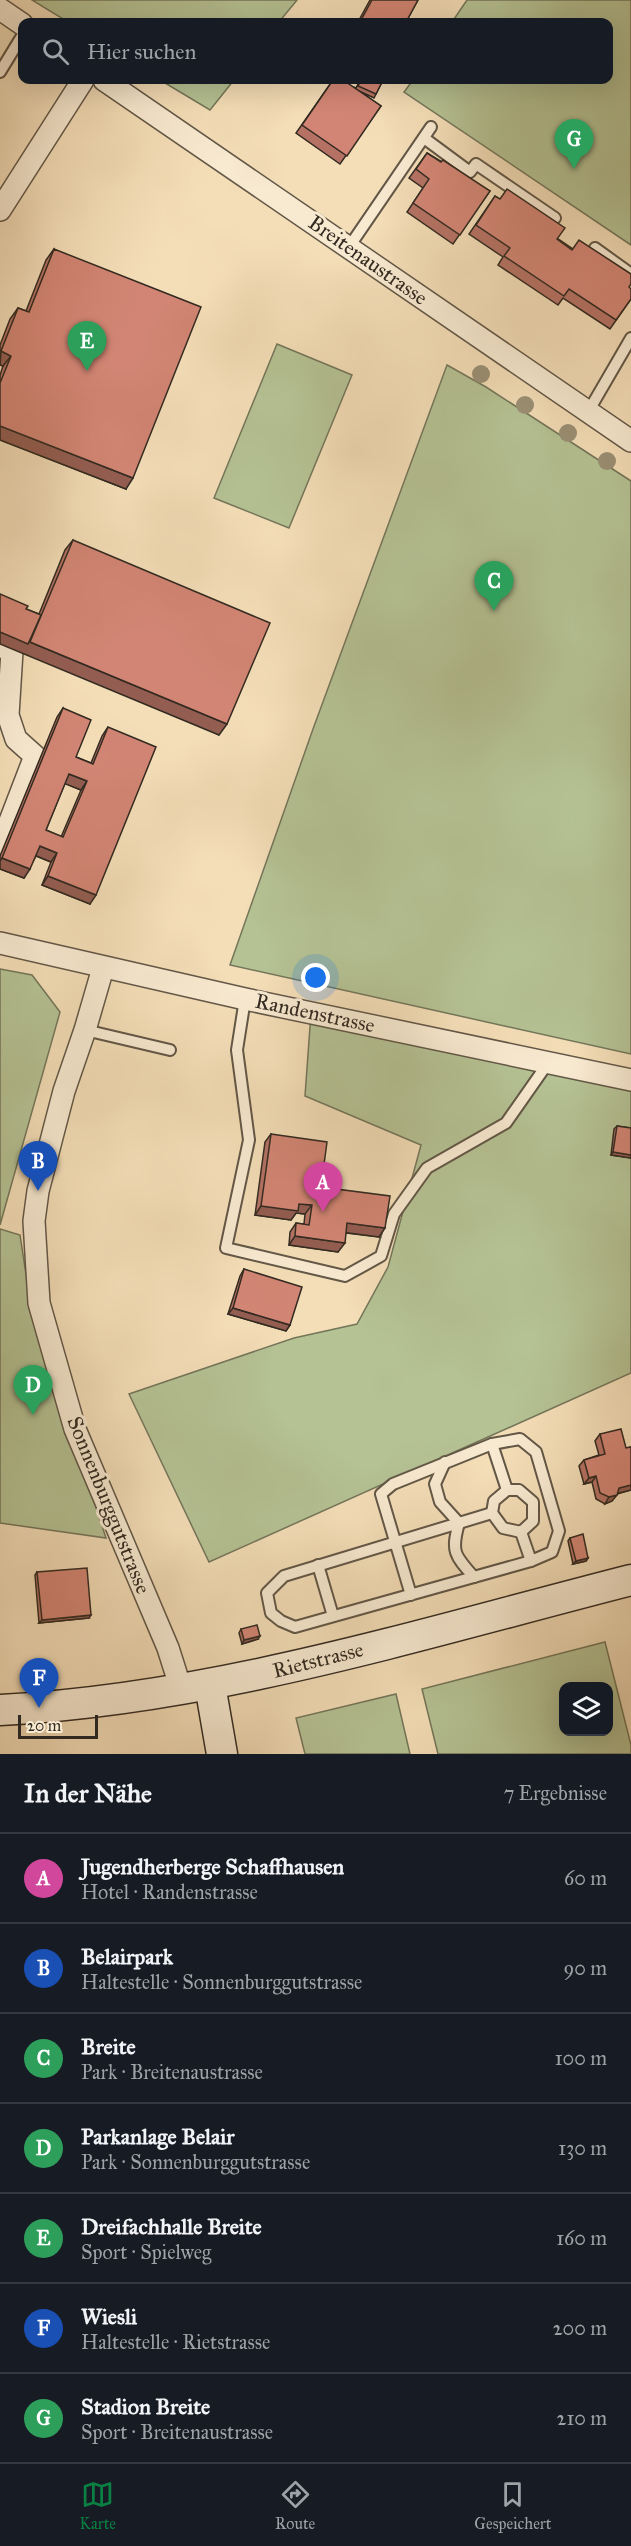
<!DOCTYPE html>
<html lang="de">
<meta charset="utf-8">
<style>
:root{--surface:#171b24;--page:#20242c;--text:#f1f3f6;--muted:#9ea1a6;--line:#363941;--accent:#0b8043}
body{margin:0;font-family:"IM FELL Great Primer",serif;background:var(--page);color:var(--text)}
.controls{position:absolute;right:18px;bottom:18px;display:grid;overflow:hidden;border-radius:12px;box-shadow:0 6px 24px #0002}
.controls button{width:54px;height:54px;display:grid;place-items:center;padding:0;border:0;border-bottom:2px solid var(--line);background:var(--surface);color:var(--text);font:30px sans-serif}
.scale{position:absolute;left:18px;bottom:15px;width:80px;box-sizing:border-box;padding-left:6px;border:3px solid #322a21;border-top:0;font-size:16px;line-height:21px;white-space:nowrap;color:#322a21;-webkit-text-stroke:4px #f8ead1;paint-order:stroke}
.you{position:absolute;left:316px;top:978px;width:21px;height:21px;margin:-15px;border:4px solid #fff;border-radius:50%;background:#1a73e8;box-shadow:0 0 0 9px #1a73e833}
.badge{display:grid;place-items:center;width:39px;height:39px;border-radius:50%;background:var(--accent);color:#fff;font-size:20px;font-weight:700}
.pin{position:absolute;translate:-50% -50px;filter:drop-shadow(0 2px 3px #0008)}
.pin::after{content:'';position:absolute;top:32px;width:21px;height:18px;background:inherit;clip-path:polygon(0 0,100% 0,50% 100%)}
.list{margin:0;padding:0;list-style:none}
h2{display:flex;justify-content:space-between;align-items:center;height:78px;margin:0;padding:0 24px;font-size:26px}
h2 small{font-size:20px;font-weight:400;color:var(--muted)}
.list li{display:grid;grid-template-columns:39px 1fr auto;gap:18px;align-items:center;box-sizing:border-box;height:90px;padding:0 24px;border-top:2px solid var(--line)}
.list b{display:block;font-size:22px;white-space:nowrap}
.list p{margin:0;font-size:20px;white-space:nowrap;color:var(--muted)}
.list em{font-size:20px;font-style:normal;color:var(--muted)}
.icon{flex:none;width:33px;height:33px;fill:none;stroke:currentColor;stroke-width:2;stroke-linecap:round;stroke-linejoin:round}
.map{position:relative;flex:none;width:631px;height:1754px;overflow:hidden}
.search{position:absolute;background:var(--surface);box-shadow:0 6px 24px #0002;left:18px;right:18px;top:18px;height:66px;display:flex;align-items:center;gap:15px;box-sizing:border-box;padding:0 21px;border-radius:12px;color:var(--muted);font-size:22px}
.sheet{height:708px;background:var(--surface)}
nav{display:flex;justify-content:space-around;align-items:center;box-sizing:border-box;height:84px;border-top:2px solid var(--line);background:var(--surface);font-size:16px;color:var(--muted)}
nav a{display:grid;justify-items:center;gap:3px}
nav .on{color:var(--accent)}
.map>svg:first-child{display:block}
.green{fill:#b5c294;stroke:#74765a;stroke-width:1.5;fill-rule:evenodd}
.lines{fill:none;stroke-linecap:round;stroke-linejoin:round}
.lane-casing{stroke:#625747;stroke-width:14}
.street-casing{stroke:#625747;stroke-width:24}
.secondary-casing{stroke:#322a21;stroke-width:33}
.lane{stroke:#f8ead1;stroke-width:10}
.street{stroke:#f8ead1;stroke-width:21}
.secondary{stroke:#f8ead1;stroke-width:30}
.tree{fill:#9b9075}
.wall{fill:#b57264;stroke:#322a21;stroke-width:1.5;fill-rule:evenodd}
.shaded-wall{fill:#935d51;stroke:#322a21;stroke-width:1.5}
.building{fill:#d28574;stroke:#322a21;stroke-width:1.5;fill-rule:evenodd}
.labels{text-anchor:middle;stroke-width:6;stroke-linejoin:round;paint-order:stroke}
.street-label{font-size:21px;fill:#322a21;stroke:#f8ead1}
</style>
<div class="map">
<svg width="631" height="1754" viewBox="0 0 631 1754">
<rect width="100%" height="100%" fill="#f4deb8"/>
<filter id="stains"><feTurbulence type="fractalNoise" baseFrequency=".00333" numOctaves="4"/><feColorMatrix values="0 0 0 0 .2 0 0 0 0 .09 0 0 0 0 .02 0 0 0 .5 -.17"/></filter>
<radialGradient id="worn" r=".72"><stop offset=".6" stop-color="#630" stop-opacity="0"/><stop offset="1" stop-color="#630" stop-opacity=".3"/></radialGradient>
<g class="green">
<polygon points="32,0 297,0 279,22 68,22"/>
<polygon points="467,0 631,0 631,245 404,92 413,80 608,80 608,22 452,22"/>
<polygon points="160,80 234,80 210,110"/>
<polygon points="277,344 352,375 289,528 214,498"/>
<polygon points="447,365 486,387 631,481 631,1054 230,965 313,729"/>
<polygon points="0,969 32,975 60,1012 0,1225"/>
<polygon points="311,1013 631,1078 631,1373 209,1562 129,1394 294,1338 357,1324 388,1267 421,1145 305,1096"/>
<polygon points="0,1229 20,1235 31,1307 106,1538 0,1523"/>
<path d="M605 1642 631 1745V1754H438L422 1689ZM564 1686H608V1732H564Z"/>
<polygon points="396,1694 410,1754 305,1754 296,1718"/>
</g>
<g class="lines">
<g class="lane-casing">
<g id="lane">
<polyline points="0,72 22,36"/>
<polyline points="424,138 470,172 476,164 555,218"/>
<polyline points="349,247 431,127"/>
<polyline points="595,248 631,274"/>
<polyline points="588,412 631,338"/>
<polyline points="245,999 237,1050 249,1140 226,1248 345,1276 381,1256 394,1214 427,1168 506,1123 548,1063"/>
<polyline points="85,1030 170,1050"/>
<polyline points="492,1444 507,1490"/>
<path d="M445 1462 435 1484 440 1502 459 1523C451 1551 454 1555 474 1577"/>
<polygon points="507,1490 519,1490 533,1502 533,1521 521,1532 503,1528 492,1513 494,1501"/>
<polyline points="521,1532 531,1561"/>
<polyline points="318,1565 333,1616"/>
<polyline points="411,1595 381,1494 393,1484 492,1444 520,1439 536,1452 559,1531 552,1552 531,1561 295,1627 281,1621 271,1613 267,1593 284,1576 492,1513"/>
</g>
</g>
<g class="street-casing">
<g id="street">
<polyline points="0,9 22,24"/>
<polyline points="104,80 631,441"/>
<polyline points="0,210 83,80"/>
<polyline points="0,646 12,651 8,715 16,739 35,756 0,847"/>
<polyline points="0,943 245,999 631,1080"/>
<polyline points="103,968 85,1030 64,1091 38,1191 34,1221 39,1303 75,1429 168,1648 181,1689"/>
</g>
</g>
<g class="secondary-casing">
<g id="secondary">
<polyline points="210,1685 222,1754"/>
<path d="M0 1710C215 1699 423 1633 631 1580"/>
</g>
</g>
<use href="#lane" class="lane"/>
<use href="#street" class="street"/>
<use href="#secondary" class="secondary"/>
</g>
<g class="tree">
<circle cx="481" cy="374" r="9"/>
<circle cx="525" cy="405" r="9"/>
<circle cx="568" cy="433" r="9"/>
<circle cx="607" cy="461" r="9"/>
</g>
<g class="wall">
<polygon points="370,0 418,0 406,22 358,22"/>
<polygon points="333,80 356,88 360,80 383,80 374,98 359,91 381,106 340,164 296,133"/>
<polygon points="427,153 490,191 453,244 407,212 423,188 409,178"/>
<polygon points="495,196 629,287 631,299 610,329 563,298 558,305 498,265 503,257 469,234"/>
<polygon points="54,249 126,489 0,440 0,375 3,366 0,365 0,345 10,319 18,308 26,311 46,260"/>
<polygon points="73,540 219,735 26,609 39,614 65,550"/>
<path d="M63 708 76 757 91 763 102 736 108 727 90 904 42 885 51 862 36 856 24 878 0 869V856L57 717ZM65 783 81 790 61 837 46 830Z"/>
<polygon points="617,1126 631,1128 631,1158 611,1155 614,1129"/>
<polygon points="271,1134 321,1187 379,1237 346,1233 338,1252 289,1245 290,1232 296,1223 304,1224 305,1214 296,1213 291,1220 255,1215 265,1142"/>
<polygon points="244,1269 290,1325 286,1331 228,1314 240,1276"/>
<polygon points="600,1434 626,1448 631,1447 631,1490 617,1494 612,1501 605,1504 596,1499 592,1482 584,1484 579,1466 584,1460 599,1455 595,1441"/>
<polygon points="570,1538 588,1558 586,1561 573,1564 568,1541"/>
<polygon points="37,1572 89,1618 39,1623 35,1575"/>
<polygon points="241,1629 258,1639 242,1644 239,1633"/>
</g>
<g class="shaded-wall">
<polygon points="1,351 11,356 3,366 0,365"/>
<polygon points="0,426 133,478 126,489 0,440"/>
<polygon points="0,632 30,642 227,724 219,735 0,644"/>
<polygon points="69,774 87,781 81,790 63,783"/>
<polygon points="40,846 57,853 51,862 34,855"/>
<polygon points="2,858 30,869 24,878 0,869 0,861"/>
<polygon points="48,876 96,895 90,904 42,885"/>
<polygon points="613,1152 631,1155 631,1158 611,1155"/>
<polygon points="299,1204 312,1205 305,1214 296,1213 291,1220 255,1215 261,1206"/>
<polygon points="347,1223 385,1228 379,1237 341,1232"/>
<polygon points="295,1236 345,1243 338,1252 289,1245"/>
<polygon points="233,1308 290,1325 286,1331 228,1314"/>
<polygon points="596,1476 592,1482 584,1484 589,1478"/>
<polygon points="631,1485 631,1490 615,1494 619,1488"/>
<polygon points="617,1495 612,1501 605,1504 609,1497"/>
<polygon points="588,1558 586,1561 573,1564 576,1561"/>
<polygon points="91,1615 89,1618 39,1623 42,1620"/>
<polygon points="260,1636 258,1639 242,1644 244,1640"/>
</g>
<g class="building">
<polygon points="372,0 418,0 406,22 360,22"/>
<polygon points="333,80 343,80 381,106 347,156 302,125"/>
<polygon points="361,80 383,80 376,94 358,86"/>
<polygon points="427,153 441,162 443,160 490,191 460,235 413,203 429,179 416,169"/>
<polygon points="507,189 565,228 557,239 572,250 579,240 631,274 631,284 629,287 631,289 631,299 616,320 569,289 564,296 504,256 510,248 476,225 495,196 500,199"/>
<polygon points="54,249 201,307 133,478 0,426 0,383 11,356 1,351 18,308 29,312"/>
<polygon points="73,540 270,623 227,724 30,642"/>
<polygon points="0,594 28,606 26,609 41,615 28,644 0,632"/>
<path d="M63 708 91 720 76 757 93 764 108 727 156 747 96 895 48 876 57 853 40 846 30 869 2 858ZM69 774 87 781 63 837 46 830Z"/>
<polygon points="617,1126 631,1128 631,1155 613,1152"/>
<polygon points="271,1134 327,1142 321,1187 390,1196 385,1228 347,1223 345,1243 295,1236 296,1223 309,1225 312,1205 299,1204 298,1211 261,1206"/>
<polygon points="244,1269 302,1287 290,1325 233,1308"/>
<polygon points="621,1429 626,1448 631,1447 631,1485 619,1488 617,1495 609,1497 600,1493 596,1476 589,1478 584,1460 605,1454 600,1434"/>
<polygon points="583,1534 588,1558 576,1561 570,1538"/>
<polygon points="87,1568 91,1615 42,1620 37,1572"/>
<polygon points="257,1625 260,1636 244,1640 241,1629"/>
</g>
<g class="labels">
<g class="street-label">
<text transform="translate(368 260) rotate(35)" y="7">Breitenaustrasse</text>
<text transform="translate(315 1013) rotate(12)" y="7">Randenstrasse</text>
<text transform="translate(109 1505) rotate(68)" y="7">Sonnenburggutstrasse</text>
<text transform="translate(318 1660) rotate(-14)" y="7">Rietstrasse</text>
</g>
</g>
<rect width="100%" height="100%" filter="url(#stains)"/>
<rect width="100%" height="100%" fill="url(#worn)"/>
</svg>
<div class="controls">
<button><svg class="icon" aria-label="layers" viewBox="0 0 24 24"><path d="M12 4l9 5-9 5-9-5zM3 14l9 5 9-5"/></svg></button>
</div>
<div class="scale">20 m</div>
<div class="you"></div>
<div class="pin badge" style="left:323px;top:1212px;background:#d1479c">A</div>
<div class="pin badge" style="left:38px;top:1191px;background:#1a4fb4">B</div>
<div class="pin badge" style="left:494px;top:611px;background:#2e9e5b">C</div>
<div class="pin badge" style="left:33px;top:1415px;background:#2e9e5b">D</div>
<div class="pin badge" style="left:87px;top:371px;background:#2e9e5b">E</div>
<div class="pin badge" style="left:39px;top:1708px;background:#1a4fb4">F</div>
<div class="pin badge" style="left:574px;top:169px;background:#2e9e5b">G</div>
<div class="search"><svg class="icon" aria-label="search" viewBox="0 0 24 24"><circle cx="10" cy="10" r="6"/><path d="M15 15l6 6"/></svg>Hier suchen</div>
</div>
<section class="sheet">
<h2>In der Nähe<small>7 Ergebnisse</small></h2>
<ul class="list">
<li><span class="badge" style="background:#d1479c">A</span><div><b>Jugendherberge Schaffhausen</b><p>Hotel · Randenstrasse</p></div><em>60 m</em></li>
<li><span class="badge" style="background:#1a4fb4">B</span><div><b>Belairpark</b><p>Haltestelle · Sonnenburggutstrasse</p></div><em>90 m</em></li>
<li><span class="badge" style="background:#2e9e5b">C</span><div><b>Breite</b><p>Park · Breitenaustrasse</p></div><em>100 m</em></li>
<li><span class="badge" style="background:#2e9e5b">D</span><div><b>Parkanlage Belair</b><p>Park · Sonnenburggutstrasse</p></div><em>130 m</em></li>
<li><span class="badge" style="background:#2e9e5b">E</span><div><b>Dreifachhalle Breite</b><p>Sport · Spielweg</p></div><em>160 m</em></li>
<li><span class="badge" style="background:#1a4fb4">F</span><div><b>Wiesli</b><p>Haltestelle · Rietstrasse</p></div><em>200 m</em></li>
<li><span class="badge" style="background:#2e9e5b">G</span><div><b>Stadion Breite</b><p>Sport · Breitenaustrasse</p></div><em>210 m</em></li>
</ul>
</section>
<nav>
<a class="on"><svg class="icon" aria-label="map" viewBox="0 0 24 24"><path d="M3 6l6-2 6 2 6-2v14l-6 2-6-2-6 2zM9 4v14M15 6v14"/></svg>Karte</a>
<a><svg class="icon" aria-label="directions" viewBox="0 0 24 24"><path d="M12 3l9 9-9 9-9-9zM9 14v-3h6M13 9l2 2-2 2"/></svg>Route</a>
<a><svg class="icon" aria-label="saved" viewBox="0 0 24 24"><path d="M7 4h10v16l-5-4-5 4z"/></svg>Gespeichert</a>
</nav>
